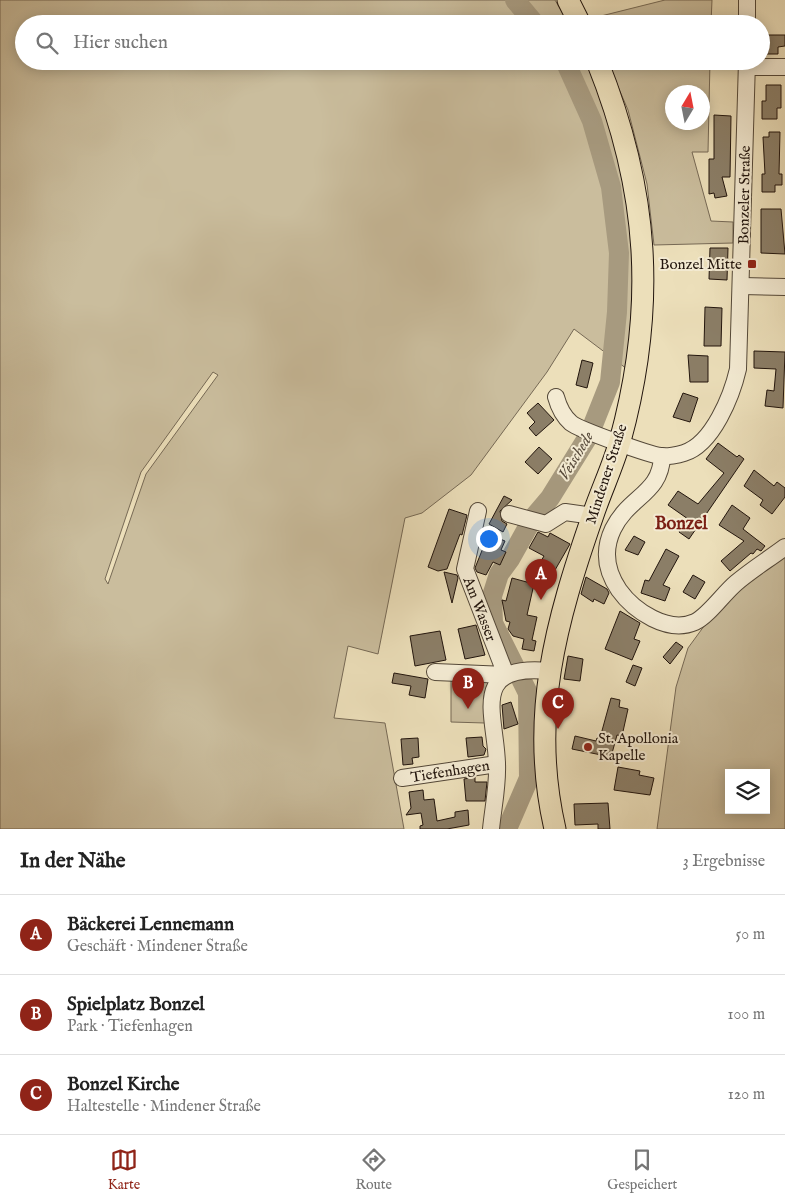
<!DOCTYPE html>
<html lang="de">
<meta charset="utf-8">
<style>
:root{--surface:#fff;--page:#f2f2f2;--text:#222;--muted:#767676;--line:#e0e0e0;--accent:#8f2418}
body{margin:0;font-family:"IM FELL English",serif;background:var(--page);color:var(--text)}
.controls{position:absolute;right:15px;bottom:15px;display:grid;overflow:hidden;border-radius:0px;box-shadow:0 2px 12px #0003}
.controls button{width:45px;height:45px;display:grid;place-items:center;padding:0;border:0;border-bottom:1px solid var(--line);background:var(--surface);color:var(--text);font:25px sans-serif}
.compass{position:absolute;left:665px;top:85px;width:45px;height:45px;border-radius:50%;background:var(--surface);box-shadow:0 2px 12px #0003;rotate:10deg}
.you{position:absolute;left:488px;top:538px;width:18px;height:18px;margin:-12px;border:4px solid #fff;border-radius:50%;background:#1a73e8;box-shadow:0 0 0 8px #1a73e833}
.badge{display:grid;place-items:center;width:32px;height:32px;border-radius:50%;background:var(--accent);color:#fff;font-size:16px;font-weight:700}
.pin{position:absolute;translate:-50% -41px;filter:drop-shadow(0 1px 2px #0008)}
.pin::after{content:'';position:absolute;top:26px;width:18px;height:15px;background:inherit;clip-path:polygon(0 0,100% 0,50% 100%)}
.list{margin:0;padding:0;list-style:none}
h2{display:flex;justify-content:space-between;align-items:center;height:65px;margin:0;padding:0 20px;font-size:21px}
h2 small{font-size:16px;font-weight:400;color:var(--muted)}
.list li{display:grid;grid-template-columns:32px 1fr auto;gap:15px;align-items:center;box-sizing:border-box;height:80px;padding:0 20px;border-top:1px solid var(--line)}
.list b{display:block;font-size:19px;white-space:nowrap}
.list p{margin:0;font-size:16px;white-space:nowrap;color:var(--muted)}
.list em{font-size:16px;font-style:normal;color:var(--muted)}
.icon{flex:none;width:28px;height:28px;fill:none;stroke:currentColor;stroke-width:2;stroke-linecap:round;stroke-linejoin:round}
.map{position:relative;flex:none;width:785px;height:829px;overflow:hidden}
.search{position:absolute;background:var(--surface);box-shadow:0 2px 12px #0003;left:15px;right:15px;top:15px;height:55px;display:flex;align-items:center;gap:12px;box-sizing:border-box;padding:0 18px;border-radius:28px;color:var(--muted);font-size:19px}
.sheet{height:305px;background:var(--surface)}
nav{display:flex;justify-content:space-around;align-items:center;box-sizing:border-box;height:70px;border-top:1px solid var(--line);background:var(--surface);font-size:14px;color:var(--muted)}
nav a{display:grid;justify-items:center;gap:2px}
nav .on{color:var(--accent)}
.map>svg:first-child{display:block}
.green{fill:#cabd9d;stroke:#766955;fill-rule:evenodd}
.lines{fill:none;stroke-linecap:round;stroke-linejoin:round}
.river{stroke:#a79a7f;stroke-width:20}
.building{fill:#8b7e67;stroke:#22150d}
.minor-casing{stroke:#544838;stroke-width:18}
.major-casing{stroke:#22150d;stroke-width:23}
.minor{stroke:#f3ead2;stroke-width:16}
.major{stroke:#ecdfba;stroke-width:21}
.poi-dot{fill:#8f2418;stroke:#f3ead2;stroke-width:2}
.labels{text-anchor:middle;stroke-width:4;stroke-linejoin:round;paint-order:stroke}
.street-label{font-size:15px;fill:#22150d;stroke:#f3ead2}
.poi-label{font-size:15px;fill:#22150d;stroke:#f3ead2;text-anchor:end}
.water-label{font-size:16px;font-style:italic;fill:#574a3b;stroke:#f3ead2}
.quarter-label{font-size:18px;font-weight:bold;fill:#7a1f14;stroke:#f3ead2}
</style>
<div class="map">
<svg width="785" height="829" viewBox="0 0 785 829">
<rect width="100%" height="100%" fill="#ecdfba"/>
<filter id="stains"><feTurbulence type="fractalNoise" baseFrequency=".004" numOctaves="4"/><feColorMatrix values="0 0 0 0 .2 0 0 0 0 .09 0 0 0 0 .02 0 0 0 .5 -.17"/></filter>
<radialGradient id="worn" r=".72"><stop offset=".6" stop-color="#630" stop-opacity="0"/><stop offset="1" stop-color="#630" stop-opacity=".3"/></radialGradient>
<g class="green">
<path d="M0 0H555L569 24H24V61H588L623 158 637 252 627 369 574 329 547 372 471 475 422 513 405 518 378 654 348 646 334 718 385 723 404 829H0ZM213 372 218 375 146 474 108 584 105 579 141 472Z"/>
<polygon points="665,0 712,0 711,24 591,24 589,19"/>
<path d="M607 61H710L708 152H692L711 221 733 222V243L654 245 647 184 628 110ZM672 92H702V122H672Z"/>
<path d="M785 554V829H657L676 687 688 648 718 607ZM729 773H766V810H729Z"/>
<polygon points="490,680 484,696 485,723 451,722 451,681"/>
</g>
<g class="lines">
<g class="river">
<polyline points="515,0 535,24"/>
<polyline points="507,829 529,778 528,693 493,623 492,596 499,574 510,559 533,518 550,498 589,435 610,382 617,312 619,253 611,187 592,121 565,61"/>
</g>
</g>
<g class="building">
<polygon points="763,35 785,35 785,46 778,47 778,54 763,54"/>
<polygon points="766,85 781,85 781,108 777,108 777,119 762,119 762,101 766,101"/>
<polygon points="714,115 731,116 730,177 722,177 727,196 715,198 714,193 709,194 709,159 714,159"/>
<polygon points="769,132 780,132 779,174 782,174 782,185 775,185 775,192 762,192 762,174 765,174 763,137 769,137"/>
<polygon points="761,209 781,209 785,254 761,253"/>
<polygon points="710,248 728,248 727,280 709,279"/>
<polygon points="705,307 722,308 721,346 704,346"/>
<polygon points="754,351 785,352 783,408 765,406 767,390 774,391 776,369 754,368"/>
<polygon points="688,355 708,356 708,382 690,382"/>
<polygon points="582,360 593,363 587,388 576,385"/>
<polygon points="683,393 698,398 690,422 673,417"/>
<polygon points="538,403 554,420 536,436 529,428 535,422 527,413"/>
<polygon points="718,443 737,457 739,455 744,459 689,539 679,532 688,519 668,505 678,491 698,504 724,473 706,459"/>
<polygon points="539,447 552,459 538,474 525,462"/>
<polygon points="754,470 774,486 777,482 785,488 785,497 772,514 760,505 763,500 744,486"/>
<polygon points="504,496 512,500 500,511 502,521 507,524 503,532 489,524"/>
<polygon points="732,505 750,518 743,529 765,546 761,551 757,549 753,554 751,553 730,571 721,561 744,541 719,525"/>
<polygon points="449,509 467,515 462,535 460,534 447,569 438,571 428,567"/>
<polygon points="538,532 548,537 550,533 570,544 551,577 537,568 544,556 529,548"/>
<polygon points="634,536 645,542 638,555 625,550"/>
<polygon points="495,537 505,541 501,550 506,552 500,565 493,562 486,575 477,572 475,568 483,548 489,551"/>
<polygon points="666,549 679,556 663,585 670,588 665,601 641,593 645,580 649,581"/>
<polygon points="444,572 457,575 458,578 452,603"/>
<polygon points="693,575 705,582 695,599 683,592"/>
<polygon points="586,577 607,589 609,593 604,604 594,599 593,602 581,594"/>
<polygon points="512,578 534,584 527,615 537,617 532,640 536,641 534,651 522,649 524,639 513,636 508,629 510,622 506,621 502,600 506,601"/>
<polygon points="620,611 640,623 634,639 640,641 632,660 605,649"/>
<polygon points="476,625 485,655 465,659 458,629"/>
<polygon points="440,631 446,660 415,666 410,636"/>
<polygon points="676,642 683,647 670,664 663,657"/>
<polygon points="568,656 583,659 580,681 564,679"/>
<polygon points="633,665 642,668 635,686 626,682"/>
<polygon points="394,673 428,679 425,698 409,695 411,686 392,683"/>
<polygon points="611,698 620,700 619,707 628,709 622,736 617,735 611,757 572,749 575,736 596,741 597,738 600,738"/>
<polygon points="511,702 518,724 504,729 502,705"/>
<polygon points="482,737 483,746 486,749 484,755 468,757 466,738"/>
<polygon points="418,738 419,757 412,758 413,764 403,765 401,739"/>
<polygon points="618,767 640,771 639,775 654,778 650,795 614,790"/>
<polygon points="475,777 475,782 487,782 485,801 466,801 464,779"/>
<polygon points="423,790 424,800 434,799 437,821 455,817 455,812 468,810 469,825 447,829 420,829 420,826 423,825 421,813 406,815 411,808 409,792"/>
<polygon points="608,803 610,829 598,829 598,824 575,825 574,804"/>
</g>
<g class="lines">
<g class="minor-casing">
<g id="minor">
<polyline points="747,0 747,24"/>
<polyline points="747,67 785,67"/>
<polyline points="742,286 785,287"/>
<path d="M556 397C559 408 563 416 571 423 580 430 650 455 661 456 667 457 678 455 684 453 713 444 732 395 738 369L747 61"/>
<path d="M662 456C661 494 629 496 613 529 603 550 606 571 619 590 634 611 668 634 695 622 708 616 724 593 736 583 751 570 769 559 785 547"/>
<polyline points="509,514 546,524 565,512 593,516"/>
<polyline points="435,672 506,675 465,569 478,511"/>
<polyline points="402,778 497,764"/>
<path d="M491 829C493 808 498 786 497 764 496 716 468 663 549 671"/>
</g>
</g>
<g class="major-casing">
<g id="major">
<polyline points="568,0 580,24"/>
<path d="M555 829C529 717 556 621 593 515 601 491 613 466 620 441 657 306 649 190 597 61"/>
</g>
</g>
<use href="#minor" class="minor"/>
<use href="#major" class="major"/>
</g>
<g class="poi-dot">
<rect x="747" y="259" width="10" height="10" rx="2.5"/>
<circle cx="588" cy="747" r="5"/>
</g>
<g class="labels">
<g class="street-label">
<text transform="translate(744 195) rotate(-89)" y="5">Bonzeler Straße</text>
<text transform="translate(606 474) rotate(-72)" y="5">Mindener Straße</text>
<text transform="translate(480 609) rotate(69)" y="5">Am Wasser</text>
<text transform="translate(450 771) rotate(-9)" y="5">Tiefenhagen</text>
</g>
<g class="poi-label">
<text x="742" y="269">Bonzel Mitte</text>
<text x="598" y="743" text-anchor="start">St. Apollonia<tspan x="598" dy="17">Kapelle</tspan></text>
</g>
<g class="water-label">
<text transform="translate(575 455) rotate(-59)" y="6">Veischede</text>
</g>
<g class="quarter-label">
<text x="681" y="529">Bonzel</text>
</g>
</g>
<rect width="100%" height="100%" filter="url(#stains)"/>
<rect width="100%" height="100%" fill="url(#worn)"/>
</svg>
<div class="controls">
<button><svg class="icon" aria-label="layers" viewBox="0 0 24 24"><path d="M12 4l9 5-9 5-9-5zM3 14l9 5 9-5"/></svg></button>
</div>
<svg class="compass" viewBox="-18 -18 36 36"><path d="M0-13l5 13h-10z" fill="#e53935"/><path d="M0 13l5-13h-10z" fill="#767676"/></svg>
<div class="you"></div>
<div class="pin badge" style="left:541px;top:600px">A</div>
<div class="pin badge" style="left:468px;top:709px">B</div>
<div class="pin badge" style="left:558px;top:729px">C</div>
<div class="search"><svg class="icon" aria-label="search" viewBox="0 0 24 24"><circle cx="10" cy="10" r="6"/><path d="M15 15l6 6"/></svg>Hier suchen</div>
</div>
<section class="sheet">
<h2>In der Nähe<small>3 Ergebnisse</small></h2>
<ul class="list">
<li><span class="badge">A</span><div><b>Bäckerei Lennemann</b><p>Geschäft · Mindener Straße</p></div><em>50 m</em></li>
<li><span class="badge">B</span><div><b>Spielplatz Bonzel</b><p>Park · Tiefenhagen</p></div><em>100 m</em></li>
<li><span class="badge">C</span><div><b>Bonzel Kirche</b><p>Haltestelle · Mindener Straße</p></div><em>120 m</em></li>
</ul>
</section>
<nav>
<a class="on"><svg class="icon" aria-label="map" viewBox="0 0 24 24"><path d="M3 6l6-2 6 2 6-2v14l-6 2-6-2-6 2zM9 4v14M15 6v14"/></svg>Karte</a>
<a><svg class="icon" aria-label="directions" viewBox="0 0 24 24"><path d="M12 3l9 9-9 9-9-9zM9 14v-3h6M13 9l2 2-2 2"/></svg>Route</a>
<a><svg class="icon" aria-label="saved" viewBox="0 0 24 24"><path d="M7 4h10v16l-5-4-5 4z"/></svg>Gespeichert</a>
</nav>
